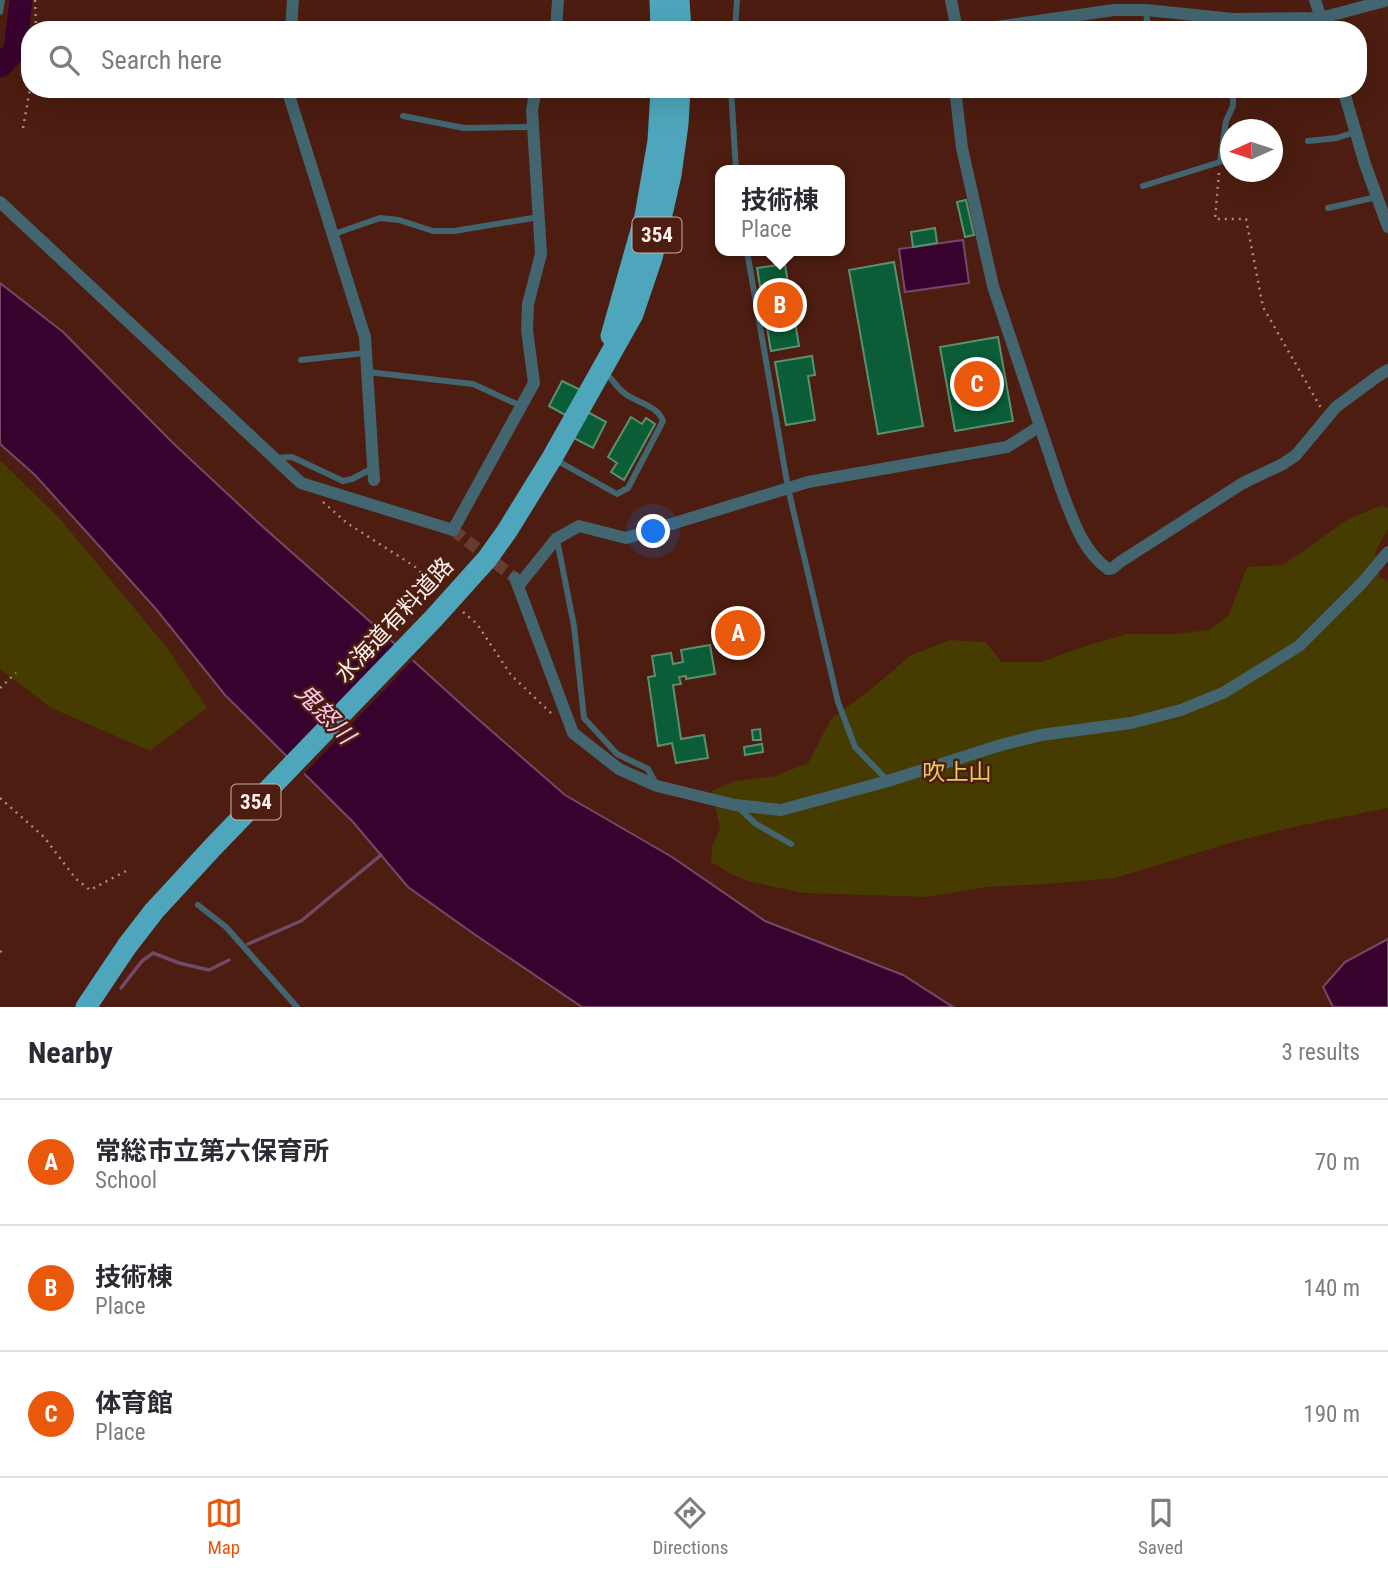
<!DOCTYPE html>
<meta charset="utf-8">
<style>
:root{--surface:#fff;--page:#f7f7f7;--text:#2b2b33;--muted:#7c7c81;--line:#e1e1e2;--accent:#ea580c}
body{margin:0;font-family:"Roboto Condensed","Noto Sans JP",sans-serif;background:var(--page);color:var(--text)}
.compass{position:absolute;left:1220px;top:119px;width:63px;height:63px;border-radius:50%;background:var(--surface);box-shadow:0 7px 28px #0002;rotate:267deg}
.you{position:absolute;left:654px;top:532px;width:24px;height:24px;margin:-18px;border:5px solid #fff;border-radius:50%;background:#1a73e8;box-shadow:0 0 0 10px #1a73e833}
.badge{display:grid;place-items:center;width:46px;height:46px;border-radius:50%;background:var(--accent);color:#fff;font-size:23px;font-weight:700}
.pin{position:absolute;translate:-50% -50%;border:4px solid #fff;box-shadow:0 2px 7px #0006}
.popup{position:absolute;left:715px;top:165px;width:130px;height:91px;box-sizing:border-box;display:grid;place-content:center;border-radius:14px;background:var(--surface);filter:drop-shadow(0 2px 5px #0005);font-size:23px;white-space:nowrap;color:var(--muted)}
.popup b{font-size:26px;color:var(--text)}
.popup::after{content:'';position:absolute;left:50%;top:100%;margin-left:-14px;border:14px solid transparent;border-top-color:var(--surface)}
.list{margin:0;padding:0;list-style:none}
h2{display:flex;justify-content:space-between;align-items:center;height:91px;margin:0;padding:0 28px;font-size:30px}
h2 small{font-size:23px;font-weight:400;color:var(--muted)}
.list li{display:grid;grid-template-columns:46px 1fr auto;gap:21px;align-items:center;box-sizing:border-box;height:126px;padding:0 28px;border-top:2px solid var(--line)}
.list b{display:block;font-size:26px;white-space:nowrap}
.list p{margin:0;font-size:23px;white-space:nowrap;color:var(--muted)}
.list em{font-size:23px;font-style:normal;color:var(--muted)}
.icon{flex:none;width:38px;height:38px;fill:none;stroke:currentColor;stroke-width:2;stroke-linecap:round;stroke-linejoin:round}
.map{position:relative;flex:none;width:1388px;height:1007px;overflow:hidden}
.search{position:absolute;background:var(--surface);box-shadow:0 7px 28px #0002;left:21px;right:21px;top:21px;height:77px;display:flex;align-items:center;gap:18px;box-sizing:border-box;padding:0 24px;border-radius:28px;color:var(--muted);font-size:26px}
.sheet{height:469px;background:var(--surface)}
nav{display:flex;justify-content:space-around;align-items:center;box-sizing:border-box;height:98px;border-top:2px solid var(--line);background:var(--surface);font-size:19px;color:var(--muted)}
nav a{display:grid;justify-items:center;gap:4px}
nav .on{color:var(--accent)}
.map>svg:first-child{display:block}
.green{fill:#463b00}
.water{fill:#37032e;stroke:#724a67;stroke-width:2}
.pier{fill:#4c1d10}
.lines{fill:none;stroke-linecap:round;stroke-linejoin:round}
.stream{stroke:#724a67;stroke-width:3.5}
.river{stroke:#37032e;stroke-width:23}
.building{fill:#0b5d37;stroke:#5b8f6f;stroke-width:2}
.minor-tunnel{stroke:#673d31;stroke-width:12;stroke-dasharray:12 6;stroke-linecap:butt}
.path{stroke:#a88b83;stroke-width:2.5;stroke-dasharray:2 5;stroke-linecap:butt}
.service{stroke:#42656f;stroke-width:6}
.minor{stroke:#42656f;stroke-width:12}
.trunk{stroke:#4ea6bc;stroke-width:21}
.labels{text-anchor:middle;stroke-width:5;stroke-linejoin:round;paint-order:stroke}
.shield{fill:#4c1d10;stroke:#c8b1ab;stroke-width:2}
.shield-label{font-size:21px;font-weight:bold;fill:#fdf0ed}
.street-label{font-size:23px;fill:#fdf0ed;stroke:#4c1d10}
.park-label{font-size:23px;fill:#e4cc63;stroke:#4c1d10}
.water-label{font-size:24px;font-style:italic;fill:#ffcaf0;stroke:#4c1d10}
</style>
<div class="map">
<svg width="1388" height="1007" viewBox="0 0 1388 1007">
<rect width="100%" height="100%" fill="#4c1d10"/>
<g class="green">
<polygon points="0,460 61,520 168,649 207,708 150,751 51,708 0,669"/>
<polygon points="1382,505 1388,509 1388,529 1375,552 1380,577 1388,582 1388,808 1293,827 1233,842 1115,878 1047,884 986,887 927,897 804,893 751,882 731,874 711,862 712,846 720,829 712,791 735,781 775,776 808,763 831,719 875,686 911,655 950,640 985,642 1002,662 1041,662 1086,646 1127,634 1174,634 1209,630 1229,615 1247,567 1283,565 1347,520"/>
</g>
<g class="water">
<polygon points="18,0 24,0 18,52 12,50"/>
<polygon points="963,240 969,283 905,292 899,249"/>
<polygon points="0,283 63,332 174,444 262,526 365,617 471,713 565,795 672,857 765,921 903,975 953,1007 582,1007 474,934 408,887 353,822 225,695 156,609 35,475 0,444"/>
<polygon points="1388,939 1388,1007 1333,1007 1323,987 1345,962"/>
</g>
<polygon class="pier" points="400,643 415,658 302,776 287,761"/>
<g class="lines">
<g class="stream">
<polyline points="248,944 301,921 381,855"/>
<polyline points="121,988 142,961 153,953 179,963 209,970 229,960"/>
</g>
<polyline class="river" points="0,66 15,51 21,0"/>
</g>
<g class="building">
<polygon points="966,200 974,235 965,237 957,202"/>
<polygon points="935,228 937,243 913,247 911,232"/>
<polygon points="894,262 923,426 878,434 849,270"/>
<polygon points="785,264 789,290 793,289 798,320 795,321 799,346 771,351 757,268"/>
<polygon points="998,337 1013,421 955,431 940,347"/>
<polygon points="812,356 815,375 808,376 815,420 786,425 775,362"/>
<polygon points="562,381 591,395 584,410 606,422 593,448 564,433 571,418 549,406"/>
<polygon points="631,417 642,424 646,418 655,424 624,480 611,472 617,463 608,457"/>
<polygon points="710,645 715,674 686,679 686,676 679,677 681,684 673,685 681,739 704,735 708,758 676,763 672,743 658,746 648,677 655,676 652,656 671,653 673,664 683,662 681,650"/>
<polygon points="760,729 761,740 753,740 752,730"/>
<polygon points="762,744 763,752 745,755 744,747"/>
</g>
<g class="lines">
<polyline class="minor-tunnel" points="453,530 515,578"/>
<g class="path">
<polyline points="35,0 36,30"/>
<polyline points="23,128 30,89"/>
<polyline points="1219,173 1215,219 1246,219 1263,307 1321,408"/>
<polyline points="323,502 347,523 414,566 430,581"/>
<polyline points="463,612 477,624 511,675 552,714"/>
<polyline points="0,688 16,673"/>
<polyline points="0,798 44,837 76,879 90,890 126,871"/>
<polyline points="0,951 5,954"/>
</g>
<g class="service">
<polyline points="1146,11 1148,30"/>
<polyline points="0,12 2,0"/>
<polyline points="735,30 737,0"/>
<polyline points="731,89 736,170"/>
<polyline points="692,90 731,91"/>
<polyline points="403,116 464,128 533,127"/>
<polyline points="1308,141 1337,138 1355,132"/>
<polyline points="1143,186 1220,162 1226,121 1233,106 1233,89"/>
<polyline points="1328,208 1377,197"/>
<polyline points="334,234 380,218 399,220 433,231 454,231 539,217"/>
<polyline points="747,251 788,488 838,702 855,747 888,781"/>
<polyline points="301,360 365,353"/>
<polyline points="368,372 473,384 521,406"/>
<polyline points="275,458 292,457 343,481 352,479 373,468"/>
<path d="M556 460 617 494 628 488 663 421C657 404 635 403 623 392 615 386 613 377 603 373"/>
<polyline points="557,540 574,626 584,718 617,754 648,769 656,784"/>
<polyline points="738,807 756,824 791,844"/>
<polyline points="198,905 226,927 297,1007"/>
</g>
<g class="minor">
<polyline points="951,0 957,30"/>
<polyline points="1315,0 1325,30"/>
<polyline points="291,30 293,0"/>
<polyline points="556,30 558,0"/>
<polyline points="974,30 1114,10 1146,10 1233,19 1321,18 1388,0"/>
<polyline points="287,89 365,337 374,480"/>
<path d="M955 89 962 148 993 286 1061 489C1072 517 1082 551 1108 569L1113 568 1120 562 1243 483 1283 464 1296 455 1336 407 1378 376 1388 370"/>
<polyline points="1343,89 1365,164 1388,227"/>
<polyline points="0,202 301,483 453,530 534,383 527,330 528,304 541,254 532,110 536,89"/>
<polyline points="515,578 573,733 619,769 657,786 735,805 781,810 888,781 1001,745 1041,735 1131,723 1181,710 1223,693 1299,646 1362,583 1388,552"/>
<polyline points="519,585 556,539 579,526 626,538 808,482 1007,447 1040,426"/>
</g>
<g class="trunk">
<polyline points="660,0 661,30"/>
<polyline points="679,0 681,30"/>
<polyline points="611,336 645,216 658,141 661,89"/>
<polyline points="86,1007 127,946 154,911 213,847 434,618 487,559 507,531 552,458 633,314 652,258 671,175 678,124 680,89"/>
</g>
</g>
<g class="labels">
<g class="shield">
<rect x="632.5" y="217.5" width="49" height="35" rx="5"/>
<rect x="231.5" y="784.5" width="49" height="35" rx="5"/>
</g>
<g class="shield-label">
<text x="657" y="242">354</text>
<text x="256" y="809">354</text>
</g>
<g class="street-label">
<text transform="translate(394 620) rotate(-47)" y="8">水海道有料道路</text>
</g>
<g class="park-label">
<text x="957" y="780">吹上山</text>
</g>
<g class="water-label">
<text transform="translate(325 714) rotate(46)" y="8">鬼怒川</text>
</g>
</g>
</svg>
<svg class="compass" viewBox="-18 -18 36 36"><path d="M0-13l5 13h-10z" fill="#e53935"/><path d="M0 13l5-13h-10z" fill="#7c7c81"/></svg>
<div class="you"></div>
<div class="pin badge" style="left:738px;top:633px">A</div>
<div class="pin badge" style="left:780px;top:305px">B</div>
<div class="popup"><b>技術棟</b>Place</div>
<div class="pin badge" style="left:977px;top:384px">C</div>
<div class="search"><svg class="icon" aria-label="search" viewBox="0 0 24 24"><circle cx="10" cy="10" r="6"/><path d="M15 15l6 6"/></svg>Search here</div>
</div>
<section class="sheet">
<h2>Nearby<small>3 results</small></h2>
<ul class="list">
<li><span class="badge">A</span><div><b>常総市立第六保育所</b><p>School</p></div><em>70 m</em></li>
<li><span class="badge">B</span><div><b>技術棟</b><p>Place</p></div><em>140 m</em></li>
<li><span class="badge">C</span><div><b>体育館</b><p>Place</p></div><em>190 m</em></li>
</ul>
</section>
<nav>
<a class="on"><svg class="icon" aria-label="map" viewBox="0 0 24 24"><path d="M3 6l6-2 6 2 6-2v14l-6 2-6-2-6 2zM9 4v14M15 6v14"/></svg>Map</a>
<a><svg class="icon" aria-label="directions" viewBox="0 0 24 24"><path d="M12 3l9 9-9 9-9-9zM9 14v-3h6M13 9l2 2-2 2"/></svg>Directions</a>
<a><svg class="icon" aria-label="saved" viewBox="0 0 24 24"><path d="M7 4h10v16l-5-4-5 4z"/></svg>Saved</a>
</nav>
